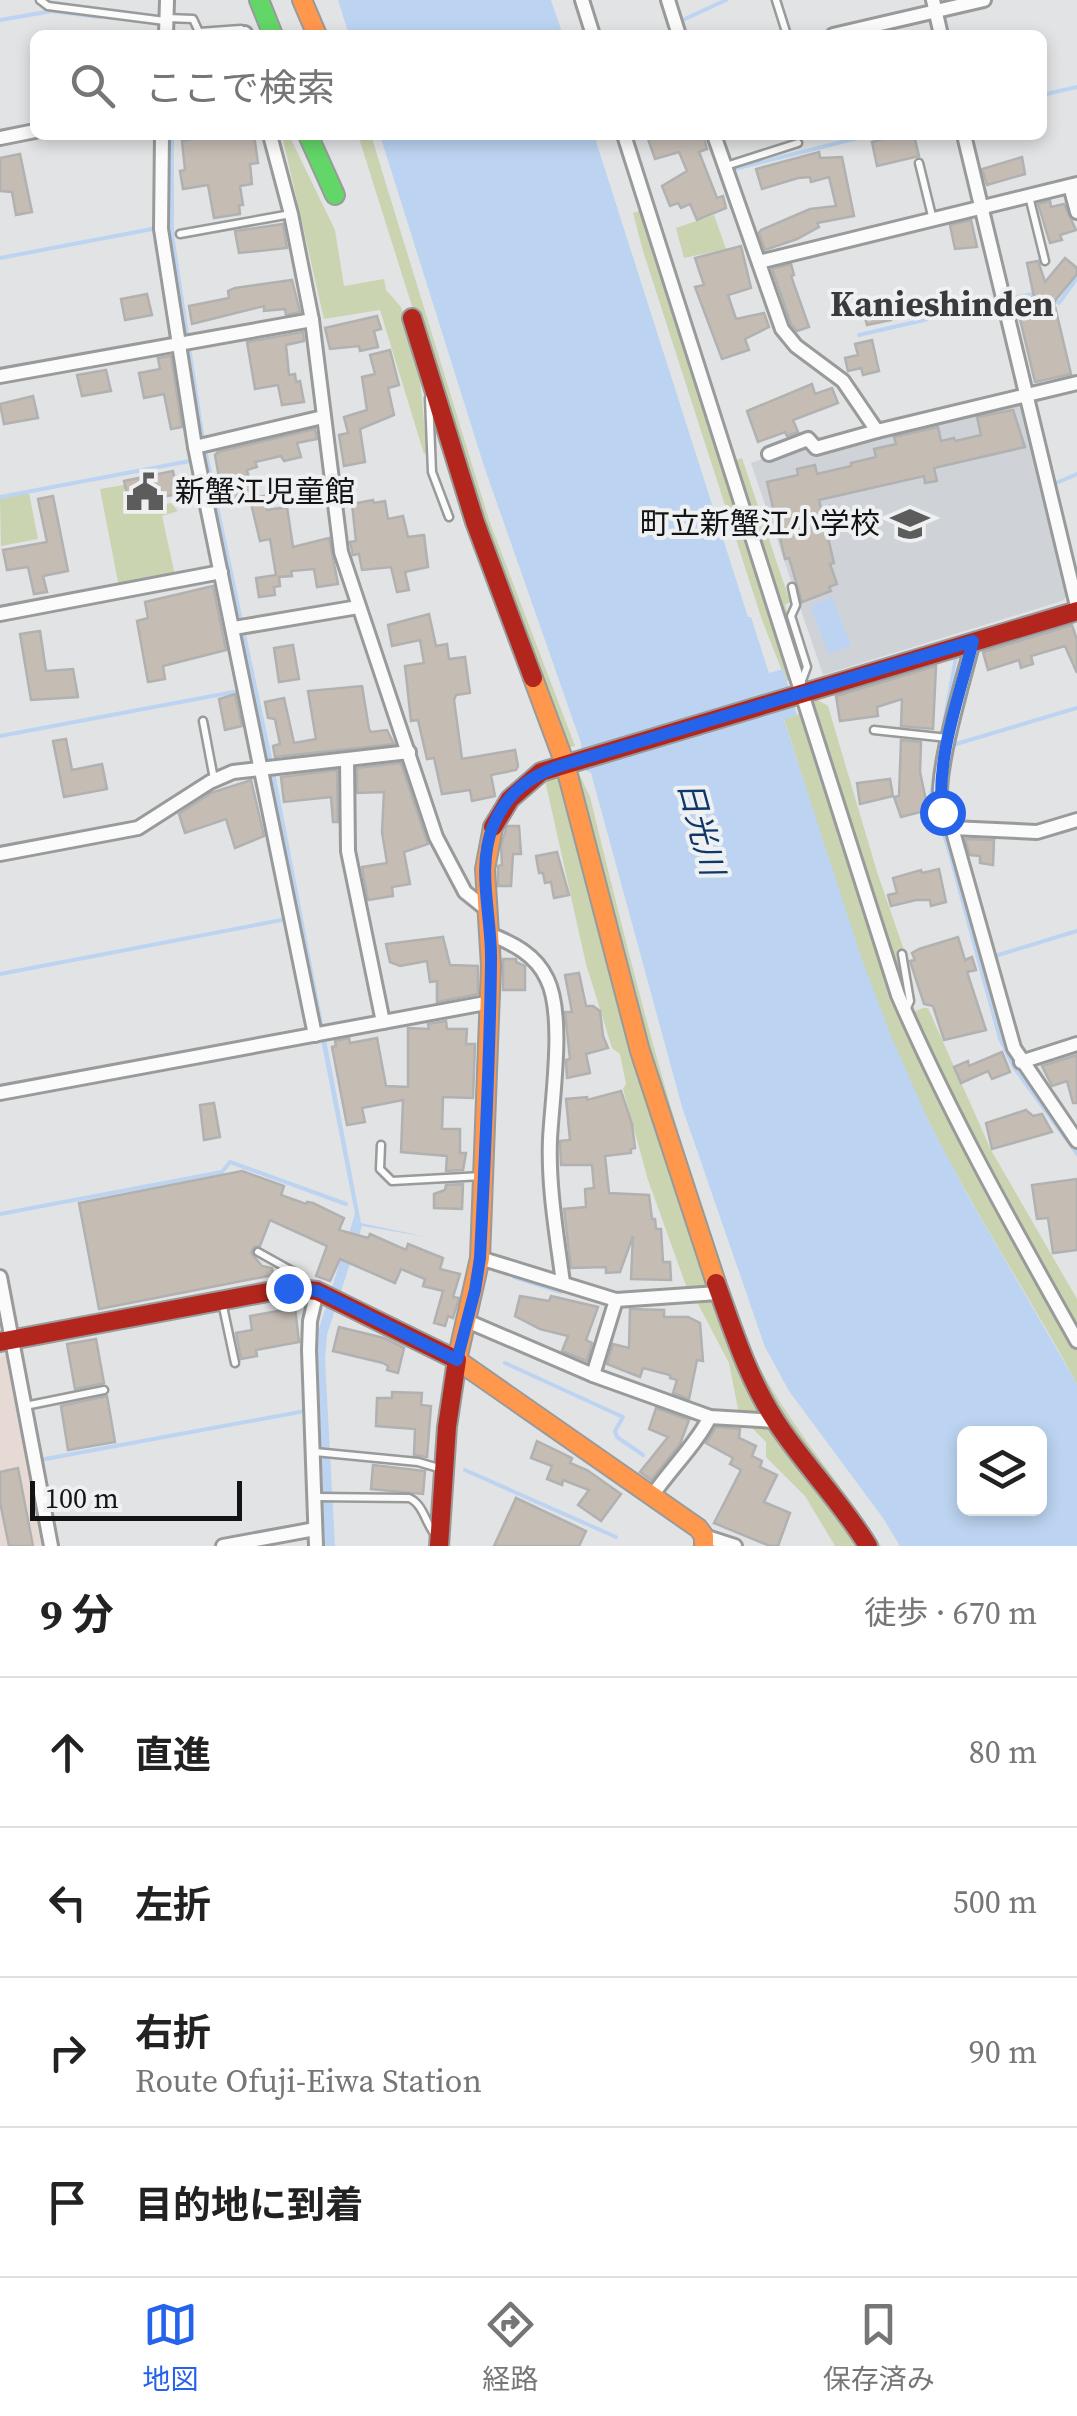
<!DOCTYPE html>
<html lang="ja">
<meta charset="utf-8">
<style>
:root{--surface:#fff;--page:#f6f6f6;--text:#222;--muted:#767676;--line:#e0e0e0;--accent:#2563eb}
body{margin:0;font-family:"Source Serif 4","Noto Sans JP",serif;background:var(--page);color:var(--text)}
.controls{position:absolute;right:30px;bottom:30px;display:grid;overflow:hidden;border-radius:15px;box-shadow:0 5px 15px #0003}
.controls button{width:90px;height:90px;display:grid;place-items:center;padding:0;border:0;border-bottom:2px solid var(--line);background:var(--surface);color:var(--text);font:50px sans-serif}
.scale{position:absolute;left:30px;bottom:25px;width:212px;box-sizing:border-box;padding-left:10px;border:5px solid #141415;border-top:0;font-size:28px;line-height:35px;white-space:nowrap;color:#141415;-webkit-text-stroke:8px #eef0f2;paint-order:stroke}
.stop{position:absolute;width:30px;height:30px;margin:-22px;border:8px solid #2563eb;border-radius:50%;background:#fff}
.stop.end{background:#2563eb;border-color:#fff;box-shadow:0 2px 10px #0008}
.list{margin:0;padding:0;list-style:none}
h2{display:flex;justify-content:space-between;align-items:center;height:130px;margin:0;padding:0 40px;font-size:42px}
h2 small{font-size:32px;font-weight:400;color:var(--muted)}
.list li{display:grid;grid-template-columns:65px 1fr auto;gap:30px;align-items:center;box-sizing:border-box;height:150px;padding:0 40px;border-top:2px solid var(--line)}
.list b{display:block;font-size:38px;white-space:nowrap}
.list p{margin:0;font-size:32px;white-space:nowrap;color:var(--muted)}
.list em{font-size:32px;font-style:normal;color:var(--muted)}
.icon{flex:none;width:55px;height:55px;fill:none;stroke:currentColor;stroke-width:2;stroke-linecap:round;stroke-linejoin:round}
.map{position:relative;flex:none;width:1077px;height:1546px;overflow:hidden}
.search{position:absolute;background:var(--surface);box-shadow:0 5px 15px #0003;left:30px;right:30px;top:30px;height:110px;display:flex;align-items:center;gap:25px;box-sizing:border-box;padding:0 35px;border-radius:15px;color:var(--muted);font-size:38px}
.sheet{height:730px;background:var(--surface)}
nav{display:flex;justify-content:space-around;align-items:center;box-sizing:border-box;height:140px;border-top:2px solid var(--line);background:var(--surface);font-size:28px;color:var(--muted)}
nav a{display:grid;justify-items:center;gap:5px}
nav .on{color:var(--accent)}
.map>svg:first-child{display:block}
.industrial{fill:#e7dad5}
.built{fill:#cfd3d8}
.green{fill:#cad4b1}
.water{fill:#bcd4f1;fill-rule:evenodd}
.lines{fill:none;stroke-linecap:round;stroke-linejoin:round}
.stream{stroke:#bcd4f1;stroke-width:4}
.building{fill:#c5bdb4;stroke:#b1b1b1;stroke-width:2.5}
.lane-casing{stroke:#999a9a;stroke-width:11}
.street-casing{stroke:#999a9a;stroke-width:18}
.fast-casing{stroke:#999a9a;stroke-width:22}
.slow-casing{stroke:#999a9a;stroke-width:22}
.jam-casing{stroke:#999a9a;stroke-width:22}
.lane{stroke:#fbfbfb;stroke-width:6}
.street{stroke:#fbfbfb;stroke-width:12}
.fast{stroke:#63d668;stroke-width:18}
.slow{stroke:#ff974d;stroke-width:18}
.jam{stroke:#b3261e;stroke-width:18}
.route{stroke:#2563eb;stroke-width:12}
.labels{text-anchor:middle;stroke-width:8;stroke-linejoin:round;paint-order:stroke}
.poi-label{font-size:30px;fill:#141415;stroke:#eef0f2;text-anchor:start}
.water-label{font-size:32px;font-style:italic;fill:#0f3868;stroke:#eef0f2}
.quarter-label{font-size:35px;font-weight:bold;fill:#393a3c;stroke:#eef0f2}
</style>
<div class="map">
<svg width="1077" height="1546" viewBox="0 0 1077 1546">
<rect width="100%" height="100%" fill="#e2e3e4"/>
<polygon class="industrial" points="10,1355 47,1546 0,1546 0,1357"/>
<polygon class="built" points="1022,405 1067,596 1062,601 823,675 751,463 804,444 809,446 812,453"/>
<g class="green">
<polygon points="282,135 289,135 335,230 344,286 384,279 386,290 401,307 418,360 427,452 424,454 380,310 324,319"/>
<polygon points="358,135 371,135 489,520 575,746 566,748 480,522"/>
<polygon points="642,210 792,679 786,681 762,620 643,251 633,213"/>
<polygon points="714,215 726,249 684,258 676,228"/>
<polygon points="742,458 790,602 785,605 803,662 802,671 733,461"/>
<polygon points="124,485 129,510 171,503 178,511 162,516 175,575 119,587 100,489"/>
<polygon points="29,493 38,539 1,546 0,499"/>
<polygon points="812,697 828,706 877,872 904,950 897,954 908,1000 905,1002"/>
<path d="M802 713 895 998 925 1069 987 1190 1077 1349V1384C1030 1297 975 1214 931 1126 866 997 828 856 784 719Z"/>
<path d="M577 769 590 797C627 947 663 1096 714 1242 728 1282 738 1327 758 1364 792 1429 842 1484 881 1546H873L778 1417 747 1361 677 1160Z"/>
<polygon points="558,777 567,789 712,1289 688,1291 648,1180 623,1089 626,1084 620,1054 612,1048 586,964 545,780"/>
<polygon points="923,1008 928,1008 991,1150 1077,1299 1077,1332 994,1185 911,1013"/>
<polygon points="716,1299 764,1416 739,1414 729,1363 696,1300"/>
<polygon points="747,1423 771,1423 863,1546 835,1546 805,1496 766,1457 766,1442"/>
</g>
<g class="water">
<polygon points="338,0 551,0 563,35 349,35"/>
<polygon points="168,135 174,135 174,235 205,440 275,772 361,1223 427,1237 362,1226 327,1335 325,1359 335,1546 325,1546 317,1335 355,1214 269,773 201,451 167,227"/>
<path d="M380 135H594L748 617H751L769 673 783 669 797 715 784 720 862 960 891 1036 930 1124 968 1196 1077 1384V1546H900L883 1518 789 1391 765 1347 682 1107 591 773 582 768 581 743 484 466ZM964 1434H1040V1508H964Z"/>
<polygon points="832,597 851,646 829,654 810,606"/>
<polygon points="959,651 933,786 934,809 946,831 1002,1038 1015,1066 1077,1149 1077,1157 1012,1068 998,1039 946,847 928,800 955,652"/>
</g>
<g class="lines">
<g class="stream">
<polyline points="685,19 726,0"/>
<polyline points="0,20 52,11 100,17"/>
<polyline points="1042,95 1077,87"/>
<polyline points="734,169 870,135"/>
<polyline points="0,258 152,229"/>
<polyline points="1012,298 1037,293"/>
<polyline points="1053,299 1059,303 1077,278"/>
<polyline points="859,335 993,304"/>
<polyline points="1056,483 1077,474"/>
<polyline points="0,497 190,461"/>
<polyline points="0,736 239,691"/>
<polyline points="956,744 1077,708"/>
<polyline points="995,956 1077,931"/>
<polyline points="0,974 287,919"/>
<polyline points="0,1214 222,1172 230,1162 346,1204"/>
<polyline points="514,1277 561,1292"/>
<polyline points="505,1363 623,1417 615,1431 617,1437 643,1455"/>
<polyline points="40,1460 305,1411"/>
<polyline points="465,1470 616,1537"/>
</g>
</g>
<g class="building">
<polygon points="216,135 254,135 258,163 250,164 252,184 240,186 243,205 239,205 240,214 214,218 208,185 183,189 180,171 185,170 182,141"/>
<polygon points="661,135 703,135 707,149 699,152 717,198 723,196 726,208 697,220 690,204 681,208 678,203 670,206 662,186 687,171 679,152 655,159 648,139"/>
<polygon points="899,135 914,135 919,156 877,166 872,142"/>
<polygon points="819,152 820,158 842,157 854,216 817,223 819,227 797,239 765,250 759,233 761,230 810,209 836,206 829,177 811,182 810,177 798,178 762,189 756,169"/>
<polygon points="20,154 32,212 16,215 12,192 0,191 0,158"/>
<polygon points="1022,157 1025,174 987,185 982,169"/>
<polygon points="1050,201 1051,207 1064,204 1076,230 1060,235 1062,240 1050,243 1038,204"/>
<polygon points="971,220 977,247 955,249 950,225"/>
<polygon points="283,224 287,248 239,253 235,231"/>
<polygon points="741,246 751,288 728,295 736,319 764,313 769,327 745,339 749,350 722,359 695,287 704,285 695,258"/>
<polygon points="1065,258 1077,268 1077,274 1054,302 1071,374 1035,382 1016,302 1034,297 1027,263 1038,261 1045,282"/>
<polygon points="791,264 794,275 791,276 809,327 797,331 791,324 772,269"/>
<polygon points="292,280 300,312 286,315 285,309 264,311 264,306 192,324 189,306 229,298 228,291 235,288"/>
<polygon points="147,294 152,315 125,320 121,299"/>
<polygon points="887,300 891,320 867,325 862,306"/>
<polygon points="377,316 381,329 374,331 378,347 360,351 359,346 330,349 325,328"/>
<polygon points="303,332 304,341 286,345 289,375 295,374 296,382 300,381 304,402 282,405 278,385 255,389 247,342"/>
<polygon points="872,340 879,371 863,375 861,368 848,371 845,358 858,355 855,344"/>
<polygon points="390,350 399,385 388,388 394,415 360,429 365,462 344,466 339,435 348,433 344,417 367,410 362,377 375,374 370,355"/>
<polygon points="171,356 182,427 171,429 164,394 144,398 139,373 160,369 158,358"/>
<polygon points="106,370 111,391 82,396 77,375"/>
<polygon points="812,384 815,394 832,388 838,403 793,420 798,432 787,436 785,432 758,442 747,411"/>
<polygon points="33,396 38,418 4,424 0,404"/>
<polygon points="1013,410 1025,447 934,468 937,481 925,483 924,476 819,500 834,563 830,564 837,584 829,587 831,591 802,602 789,558 785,559 767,482 798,475 797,469 815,465 817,474 851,466 851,463 876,457 874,449 896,444 894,437 938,427 941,441 954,438 955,441 981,435 977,417"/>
<polygon points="315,429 317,439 297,443 301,457 284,461 281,456 255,462 257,467 247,470 254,498 224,505 215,455 218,452"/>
<polygon points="173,471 178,494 140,501 139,496 128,498 124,481"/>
<polygon points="53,496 68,571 43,576 47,592 34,594 28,567 7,570 3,550 47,542 38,499"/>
<polygon points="264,496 267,510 287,507 293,547 329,538 338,584 317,587 314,569 291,571 292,576 279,577 280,586 274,587 275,595 259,597 256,578 276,575 270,539 260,541 250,499"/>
<polygon points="373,500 374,503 385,501 388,519 403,516 408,537 424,535 428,567 405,572 409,590 397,592 391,567 362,570 359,554 353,555 350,542 356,541 352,504"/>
<polygon points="213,586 226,650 163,666 165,679 148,682 137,621 148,618 145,602"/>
<polygon points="429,614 436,646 447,644 449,659 465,657 470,693 456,695 454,700 462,759 515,750 518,766 516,770 491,775 495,796 472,801 470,790 442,794 434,758 427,759 418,720 411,721 405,666 424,663 420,640 392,646 388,625"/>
<polygon points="1072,625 1077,640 1077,673 1065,646 1031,656 1033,664 1021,668 1019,660 988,670 983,652"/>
<polygon points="40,631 46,671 73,669 78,697 31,700 20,634"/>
<polygon points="293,645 299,679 279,682 274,648"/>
<polygon points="936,666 933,729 901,726 902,699 877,707 878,716 840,721 836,696"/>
<polygon points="362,686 369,729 371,732 387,730 394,744 275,757 273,746 280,744 275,719 268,718 265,702 284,698 294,743 316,739 308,691"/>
<polygon points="235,694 242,726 225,730 219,699"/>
<polygon points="66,739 72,770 102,764 107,789 64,797 53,741"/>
<polygon points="901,740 921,742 920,772 928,810 901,817 894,797 899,796"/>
<polygon points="401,763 428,844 404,852 410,884 392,887 393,896 368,900 362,867 387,863 382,832 384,792 357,793 357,768"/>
<polygon points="337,770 338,822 333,822 331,797 284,802 281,777"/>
<polygon points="890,779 893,796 860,804 857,783"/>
<polygon points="251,780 264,836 235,848 226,819 185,833 179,814 211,793"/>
<polygon points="507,826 519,826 521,854 513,854 511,886 498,886 498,866 502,865 501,845"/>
<polygon points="965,839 994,840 993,865 980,863 980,856 970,855"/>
<polygon points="557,852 569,895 554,898 551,882 545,883 543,873 539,873 536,856"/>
<polygon points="939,869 946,902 931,906 930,900 916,900 891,906 888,895 897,893 893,878 921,870 922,873"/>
<polygon points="443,937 450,965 478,966 478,994 437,1002 437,981 430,982 427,961 400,966 390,962 386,944"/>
<polygon points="958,937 965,960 972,957 976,970 967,972 986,1030 944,1040 933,1006 924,1004 910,961 915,960 912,953 919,949"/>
<polygon points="503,959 516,959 516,962 525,966 525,990 503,990"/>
<polygon points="579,973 586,1006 593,1006 600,1011 603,1036 608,1048 586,1054 590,1073 567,1078 566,1060 570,1059 565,1012 572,1012 565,975"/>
<polygon points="446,1021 447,1029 467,1029 466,1044 475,1044 473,1098 443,1097 442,1129 460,1129 460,1153 466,1153 463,1170 446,1171 447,1156 401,1152 403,1100 362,1108 365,1122 347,1125 332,1047 336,1046 335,1041 349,1038 350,1043 377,1038 386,1086 408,1087 408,1028 429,1029 428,1024"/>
<polygon points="1002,1052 1010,1072 992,1079 988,1071 961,1083 954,1067 968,1061 969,1066"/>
<polygon points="1077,1055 1077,1103 1073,1103 1067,1081 1052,1086 1042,1066"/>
<polygon points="621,1091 632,1124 635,1148 631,1149 631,1153 605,1156 609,1193 649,1195 652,1219 655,1219 656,1229 661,1229 663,1262 670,1262 671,1280 631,1279 633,1236 620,1272 606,1273 606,1267 571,1268 564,1209 586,1207 585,1189 594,1188 592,1165 561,1165 560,1141 570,1140 566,1099 587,1097 587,1100"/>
<polygon points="214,1103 220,1137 204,1140 200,1105"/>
<polygon points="1026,1110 1033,1116 1042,1114 1052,1132 992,1149 986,1123"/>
<polygon points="242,1171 284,1186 281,1195 306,1204 307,1202 313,1203 344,1218 339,1230 368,1238 370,1234 406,1250 408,1244 443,1258 440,1269 460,1274 453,1297 459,1298 453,1318 448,1316 445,1326 434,1323 443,1291 423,1286 425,1279 401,1269 395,1283 340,1259 330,1281 316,1276 327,1246 270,1220 260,1246 254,1247 251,1253 262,1266 272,1268 273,1275 99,1309 79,1203"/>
<polygon points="1077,1179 1077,1250 1053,1253 1048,1218 1037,1219 1032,1185"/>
<polygon points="463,1184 462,1209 434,1208 434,1194 445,1190 446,1185"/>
<polygon points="520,1296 549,1301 551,1296 598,1307 586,1340 592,1343 587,1361 562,1351 568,1336 540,1329 515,1316"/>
<polygon points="295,1308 299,1342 256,1350 257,1356 241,1359 236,1333 252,1330 250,1316"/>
<polygon points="630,1309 664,1310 664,1317 688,1317 700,1323 703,1361 697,1360 689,1399 673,1393 677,1380 670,1378 670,1375 643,1368 640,1377 607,1364 613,1344 629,1348"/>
<polygon points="339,1327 384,1338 404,1348 398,1373 387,1370 388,1366 383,1363 333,1351"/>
<polygon points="96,1339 104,1383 75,1389 67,1344"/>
<polygon points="392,1392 422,1393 421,1405 431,1406 427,1457 414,1455 415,1429 376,1426 377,1398 392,1398"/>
<polygon points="107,1396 115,1442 68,1450 61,1406"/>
<polygon points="656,1408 689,1420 680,1444 651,1480 640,1472 668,1437 649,1429"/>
<polygon points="716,1427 740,1429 739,1438 756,1446 752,1456 762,1461 760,1467 777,1475 764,1502 790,1513 778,1546 770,1546 714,1523 741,1470 730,1464 733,1458 706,1443"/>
<polygon points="537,1441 572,1458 570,1463 587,1470 621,1494 601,1521 578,1505 589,1490 563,1480 562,1485 547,1479 552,1466 531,1458"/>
<polygon points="373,1465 425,1471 423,1494 371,1489"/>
<polygon points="18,1468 33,1546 9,1546 0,1502 0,1472"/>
<polygon points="516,1498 586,1531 579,1546 494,1546"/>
</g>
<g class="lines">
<g class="lane-casing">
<g id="lane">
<polyline points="40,0 48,6 165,21"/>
<polyline points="776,0 787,35"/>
<polyline points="167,18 193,19 199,32 241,29 244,32"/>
<polyline points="919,163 933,220"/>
<polyline points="726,166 798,143"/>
<polyline points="1029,196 1045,261"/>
<polyline points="180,234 291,214"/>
<polyline points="429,398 432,472 449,517"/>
<polyline points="792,587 796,605 791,616 807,667 801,683"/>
<polyline points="203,721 214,779"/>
<polyline points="874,730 948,738"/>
<polyline points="902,954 910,1001 906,1010"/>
<polyline points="381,1145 380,1169 392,1181 482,1176"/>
<polyline points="258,1252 294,1272 290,1284"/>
<polyline points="222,1302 235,1363"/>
<polyline points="25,1406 104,1390"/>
<polyline points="315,1452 418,1462 442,1469"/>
<path d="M316 1497 409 1498C424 1504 426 1526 437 1537"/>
</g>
</g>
<g class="street-casing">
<g id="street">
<polyline points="582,0 593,35"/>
<polyline points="668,0 679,35"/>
<polyline points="933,0 941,35"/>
<polyline points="245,33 246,35"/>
<polyline points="166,35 167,0"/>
<polyline points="833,35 984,0"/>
<polyline points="162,135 161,229 195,447 315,1035"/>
<polyline points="270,135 291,214 312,320 341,552 436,837 465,892 485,908"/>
<path d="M624 135 898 995C950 1115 1013 1227 1077 1341"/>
<polyline points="714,135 782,329 796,346 843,381 877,431 1077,383"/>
<polyline points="964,135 1077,606"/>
<polyline points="0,138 35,131"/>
<polyline points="1070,186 1077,212"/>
<polyline points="759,262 1077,184"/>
<polyline points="0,376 312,320"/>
<polyline points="195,447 323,417"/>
<polyline points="769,454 808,439 816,448 877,431"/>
<polyline points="0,614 221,572"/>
<polyline points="234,628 358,607"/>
<path d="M973 641C964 679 934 773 941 807 943 815 948 821 952 828L1014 1048 1077 1141"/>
<polyline points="347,760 348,851 383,1022"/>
<polyline points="952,828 1037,832 1077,820"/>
<polyline points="0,854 138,828 210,782 233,772 409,752"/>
<path d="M489 934C513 943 536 955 547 979 565 1015 552 1098 550 1139 548 1187 557 1236 563 1283"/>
<polyline points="1021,1062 1077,1044"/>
<polyline points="0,1093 491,1002"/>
<polyline points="480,1258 616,1300 718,1293"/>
<polyline points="0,1277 51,1546"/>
<polyline points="467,1321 593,1375 710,1417 775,1421"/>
<polyline points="593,1375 616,1300"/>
<path d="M652 1496C671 1468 695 1446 710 1417"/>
<polyline points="704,1536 735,1546"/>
<polyline points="223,1546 315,1529"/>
<polyline points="316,1546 309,1350 310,1321 317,1291"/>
</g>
</g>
<g class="fast-casing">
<g id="fast">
<polyline points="259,0 273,35"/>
<polyline points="308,135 335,195"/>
</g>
</g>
<g class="slow-casing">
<g id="slow">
<polyline points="302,0 317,35"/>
<polyline points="533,678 565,764 640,1051 716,1283"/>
<polyline points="493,827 485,869 491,966 480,1258 457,1360 698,1528 704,1536 704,1546"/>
</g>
</g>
<g class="jam-casing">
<g id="jam">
<polyline points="412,318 475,522 533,678"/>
<polyline points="493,827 510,799 541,772 1077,611"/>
<path d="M716 1283C733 1330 748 1378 775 1420 803 1464 841 1501 868 1546"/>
<polyline points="0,1342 289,1288 317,1291 457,1360 447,1427 439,1546"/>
</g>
</g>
<use href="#lane" class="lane"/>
<use href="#street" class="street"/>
<use href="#fast" class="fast"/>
<use href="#slow" class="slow"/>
<use href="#jam" class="jam"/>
</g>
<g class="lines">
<path class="route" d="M288 1288 318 1291 457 1360 475 1290 480 1258C485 1159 490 1060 491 961 492 916 476 869 493 826 507 792 532 774 566 764L973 641C960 695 936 757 942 812"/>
</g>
<defs>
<g id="civic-bare" transform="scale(3)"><path d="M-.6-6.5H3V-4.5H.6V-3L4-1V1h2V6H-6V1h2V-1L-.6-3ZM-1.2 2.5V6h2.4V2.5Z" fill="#5c5c5d" stroke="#eef0f2" stroke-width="2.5" paint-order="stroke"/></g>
<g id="school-bare" transform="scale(3)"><path d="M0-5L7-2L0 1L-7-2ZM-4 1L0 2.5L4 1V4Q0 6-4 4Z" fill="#5c5c5d" stroke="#eef0f2" stroke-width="2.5" paint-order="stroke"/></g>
</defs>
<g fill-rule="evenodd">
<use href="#civic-bare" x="145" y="492"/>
<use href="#school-bare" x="910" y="524"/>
</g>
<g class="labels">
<g class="poi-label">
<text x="175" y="502">新蟹江児童館</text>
<text x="880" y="534" text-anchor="end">町立新蟹江小学校</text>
</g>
<g class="water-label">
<text transform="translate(701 828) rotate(75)" y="11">日光川</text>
</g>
<g class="quarter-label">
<text x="942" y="316">Kanieshinden</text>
</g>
</g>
</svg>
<div class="controls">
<button><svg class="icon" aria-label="layers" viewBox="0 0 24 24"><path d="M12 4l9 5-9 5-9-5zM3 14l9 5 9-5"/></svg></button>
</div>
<div class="scale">100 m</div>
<div class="stop" style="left:942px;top:812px"></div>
<div class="stop end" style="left:288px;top:1288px"></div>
<div class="search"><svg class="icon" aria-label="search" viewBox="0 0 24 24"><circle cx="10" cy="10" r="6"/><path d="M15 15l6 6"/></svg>ここで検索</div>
</div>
<section class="sheet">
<h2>9 分<small>徒歩 · 670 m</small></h2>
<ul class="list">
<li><svg class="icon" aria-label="ahead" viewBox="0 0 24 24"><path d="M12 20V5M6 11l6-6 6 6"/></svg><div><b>直進</b></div><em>80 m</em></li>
<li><svg class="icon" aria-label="left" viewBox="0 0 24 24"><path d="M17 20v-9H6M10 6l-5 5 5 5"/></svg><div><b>左折</b></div><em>500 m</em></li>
<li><svg class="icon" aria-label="right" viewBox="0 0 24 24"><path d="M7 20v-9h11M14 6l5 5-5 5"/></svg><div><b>右折</b><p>Route Ofuji-Eiwa Station</p></div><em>90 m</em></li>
<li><svg class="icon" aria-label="arrive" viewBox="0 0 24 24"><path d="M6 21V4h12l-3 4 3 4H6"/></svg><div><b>目的地に到着</b></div></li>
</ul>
</section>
<nav>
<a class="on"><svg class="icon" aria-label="map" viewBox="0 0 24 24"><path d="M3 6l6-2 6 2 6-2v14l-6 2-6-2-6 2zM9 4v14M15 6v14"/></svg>地図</a>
<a><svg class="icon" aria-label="directions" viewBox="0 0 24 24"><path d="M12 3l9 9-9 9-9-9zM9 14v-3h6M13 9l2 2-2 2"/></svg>経路</a>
<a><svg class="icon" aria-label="saved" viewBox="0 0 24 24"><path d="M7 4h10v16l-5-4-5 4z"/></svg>保存済み</a>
</nav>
